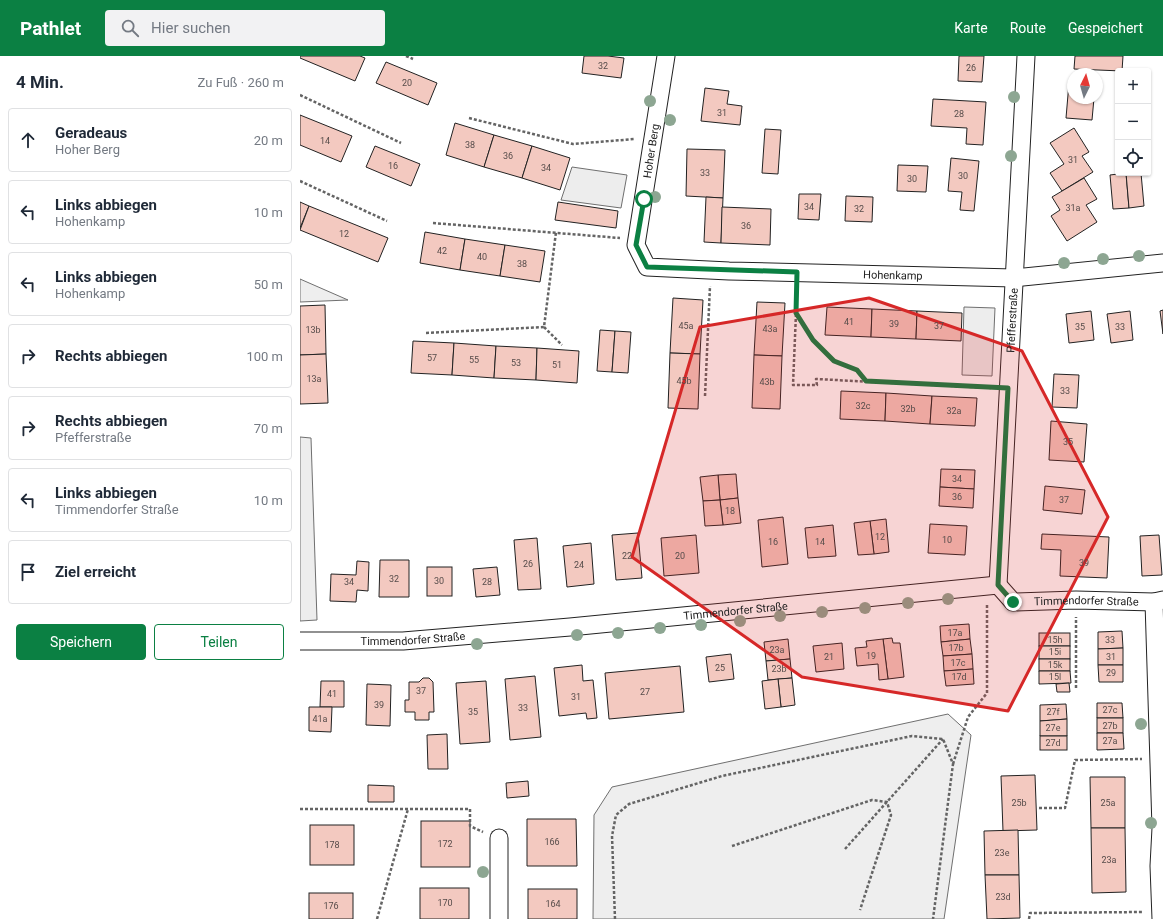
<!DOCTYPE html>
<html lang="de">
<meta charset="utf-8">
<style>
:root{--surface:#fff;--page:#f2f2f3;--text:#1f2937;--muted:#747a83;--line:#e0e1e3;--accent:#0b8043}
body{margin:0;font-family:Roboto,sans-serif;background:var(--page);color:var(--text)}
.controls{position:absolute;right:12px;top:12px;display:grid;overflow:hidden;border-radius:4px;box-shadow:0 1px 3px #0004}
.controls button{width:36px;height:36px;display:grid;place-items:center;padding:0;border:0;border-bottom:1px solid var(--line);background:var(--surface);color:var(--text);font:20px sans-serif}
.compass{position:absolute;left:767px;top:12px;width:36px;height:36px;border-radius:50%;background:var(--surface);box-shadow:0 1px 3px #0004;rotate:5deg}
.stop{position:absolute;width:12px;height:12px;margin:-9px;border:3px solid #0b8043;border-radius:50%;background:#fff}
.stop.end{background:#0b8043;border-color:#fff;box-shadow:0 1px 4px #0008}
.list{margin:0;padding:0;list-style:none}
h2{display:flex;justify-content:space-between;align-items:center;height:52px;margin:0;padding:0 16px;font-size:17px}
h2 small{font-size:13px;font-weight:400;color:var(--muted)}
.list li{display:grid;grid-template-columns:26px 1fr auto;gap:12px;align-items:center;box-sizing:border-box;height:64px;margin:0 8px 8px;padding:0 8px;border:1px solid var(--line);border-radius:4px}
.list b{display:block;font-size:15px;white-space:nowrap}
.list p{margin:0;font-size:13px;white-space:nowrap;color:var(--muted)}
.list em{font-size:13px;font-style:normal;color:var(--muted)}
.actions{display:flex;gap:8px;padding:12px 16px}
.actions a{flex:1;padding:9px 0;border:1px solid var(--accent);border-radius:4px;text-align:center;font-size:14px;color:var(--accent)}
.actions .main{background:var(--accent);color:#fff}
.icon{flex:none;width:22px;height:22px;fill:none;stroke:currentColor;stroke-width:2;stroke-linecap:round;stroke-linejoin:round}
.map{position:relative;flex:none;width:863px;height:863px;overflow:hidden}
header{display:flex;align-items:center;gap:24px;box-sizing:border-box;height:56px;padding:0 20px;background:var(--accent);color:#fff}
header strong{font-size:19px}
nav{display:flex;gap:22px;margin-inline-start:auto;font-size:14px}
.search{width:280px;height:36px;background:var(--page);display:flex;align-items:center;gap:10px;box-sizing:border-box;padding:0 14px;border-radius:4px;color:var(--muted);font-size:15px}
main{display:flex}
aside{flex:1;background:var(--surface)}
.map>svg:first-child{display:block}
.green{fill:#eee;stroke:#6f6f6f}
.parking{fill:#ededed;stroke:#6f6f6f}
.building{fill:#f3c9c0;stroke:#222}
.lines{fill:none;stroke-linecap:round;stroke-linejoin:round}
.street-casing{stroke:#222;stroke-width:19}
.path{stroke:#646464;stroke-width:2.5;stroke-dasharray:3 2;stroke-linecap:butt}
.street{stroke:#fff;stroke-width:17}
.tree{fill:#8da692}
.route{stroke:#0b8043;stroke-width:5}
.marked{fill:#d62828;fill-opacity:0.2;stroke:#d62828;stroke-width:3;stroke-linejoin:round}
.labels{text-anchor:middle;stroke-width:3;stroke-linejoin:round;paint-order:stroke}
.number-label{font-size:9px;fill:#564c4a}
.street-label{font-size:11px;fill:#222;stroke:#fff}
</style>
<header>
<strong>Pathlet</strong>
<div class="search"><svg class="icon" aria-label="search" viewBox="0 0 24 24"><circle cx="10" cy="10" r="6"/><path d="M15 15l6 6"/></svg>Hier suchen</div>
<nav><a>Karte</a><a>Route</a><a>Gespeichert</a></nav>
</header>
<main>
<aside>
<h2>4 Min.<small>Zu Fuß · 260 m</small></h2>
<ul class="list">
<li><svg class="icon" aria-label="ahead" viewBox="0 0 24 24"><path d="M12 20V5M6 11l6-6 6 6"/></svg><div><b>Geradeaus</b><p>Hoher Berg</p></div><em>20 m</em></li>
<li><svg class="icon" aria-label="left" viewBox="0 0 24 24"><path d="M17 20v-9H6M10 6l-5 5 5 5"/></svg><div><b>Links abbiegen</b><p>Hohenkamp</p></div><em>10 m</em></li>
<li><svg class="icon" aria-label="left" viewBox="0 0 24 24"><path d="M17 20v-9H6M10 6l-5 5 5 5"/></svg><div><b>Links abbiegen</b><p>Hohenkamp</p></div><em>50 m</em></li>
<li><svg class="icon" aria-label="right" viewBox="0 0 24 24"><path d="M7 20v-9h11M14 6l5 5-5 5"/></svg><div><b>Rechts abbiegen</b></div><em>100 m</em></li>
<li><svg class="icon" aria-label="right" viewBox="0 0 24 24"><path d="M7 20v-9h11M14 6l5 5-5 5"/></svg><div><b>Rechts abbiegen</b><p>Pfefferstraße</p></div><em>70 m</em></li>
<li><svg class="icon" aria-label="left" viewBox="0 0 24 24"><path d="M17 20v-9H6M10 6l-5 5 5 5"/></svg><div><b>Links abbiegen</b><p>Timmendorfer Straße</p></div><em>10 m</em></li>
<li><svg class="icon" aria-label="arrive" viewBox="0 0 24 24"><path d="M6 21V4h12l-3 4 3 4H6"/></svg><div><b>Ziel erreicht</b></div></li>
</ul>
<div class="actions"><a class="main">Speichern</a><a>Teilen</a></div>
</aside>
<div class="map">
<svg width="863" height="863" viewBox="0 0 863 863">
<rect width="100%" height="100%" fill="#fff"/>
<g class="green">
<polygon points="0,223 48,244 0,246"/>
<polygon points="648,658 671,679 644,863 293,863 294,759 312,731"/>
</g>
<g class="parking">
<polygon points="272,111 327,119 321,152 261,144"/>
<polygon points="664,251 695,252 692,320 662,319"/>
<polygon points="0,381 11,382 17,564 0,565"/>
</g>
<g class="building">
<polygon points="0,0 60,0 65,2 55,25 0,2"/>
<polygon points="284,0 308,0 324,2 321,22 282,17"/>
<polygon points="659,0 684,0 682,26 658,25"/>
<polygon points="775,0 823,0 822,15 774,13"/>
<polygon points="86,6 137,27 128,49 76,27"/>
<polygon points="769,27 773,27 773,42 794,42 792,64 766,62"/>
<polygon points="405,32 429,35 427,48 442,50 440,69 401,65"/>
<polygon points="633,43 686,46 683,89 666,88 667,72 631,70"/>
<polygon points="0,59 52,80 41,106 0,89"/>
<polygon points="155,67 194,79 184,111 146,99"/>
<polygon points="774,72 789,96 782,100 793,116 762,135 750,117 764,108 750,87"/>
<polygon points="465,73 481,74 478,118 462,117"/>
<polygon points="194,79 232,90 222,122 184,111"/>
<polygon points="75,90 120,108 111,130 66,111"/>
<polygon points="232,90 270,102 260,134 222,122"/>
<polygon points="387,93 425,94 423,142 386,140"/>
<polygon points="651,102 679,105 674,155 660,154 662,136 648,135"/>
<polygon points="598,109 628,110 626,136 597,135"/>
<polygon points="826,117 829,152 813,153 810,119"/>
<polygon points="826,117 841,117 844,150 829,152"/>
<polygon points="784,122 797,143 786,149 797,166 767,185 751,160 760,154 752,141"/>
<polygon points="499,138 521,138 519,164 498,163"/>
<polygon points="546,140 573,141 572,166 545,165"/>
<polygon points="406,141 423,142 421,187 404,186"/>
<polygon points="0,146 9,150 0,172"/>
<polygon points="258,146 318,155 316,172 255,164"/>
<polygon points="9,150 88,182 78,206 0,174"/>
<polygon points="422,151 471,153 470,189 421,187"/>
<polygon points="125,176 165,183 160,214 120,207"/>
<polygon points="165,183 205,189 200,220 160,214"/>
<polygon points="205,189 245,195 240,226 200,220"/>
<polygon points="373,242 403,244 400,298 370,297"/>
<polygon points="457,246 485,247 482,300 454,299"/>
<polygon points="25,249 26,298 0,299 0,250"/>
<polygon points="527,251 572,253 571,281 525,279"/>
<polygon points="572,253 617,255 616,283 571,281"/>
<polygon points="863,254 863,278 860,255"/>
<polygon points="617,255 662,257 661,285 616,283"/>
<polygon points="791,255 794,284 769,287 766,258"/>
<polygon points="830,255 833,284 811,287 807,258"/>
<polygon points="300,274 315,275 312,316 297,315"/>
<polygon points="315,275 331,276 328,317 312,316"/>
<polygon points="113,285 154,287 152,319 111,317"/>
<polygon points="154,287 196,290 194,322 152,319"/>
<polygon points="196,290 237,292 236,324 194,322"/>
<polygon points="237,292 279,295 277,327 236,324"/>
<polygon points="370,297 400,298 398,353 368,352"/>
<polygon points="26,298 28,347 0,348 0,299"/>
<polygon points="454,299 482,300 480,353 452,352"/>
<polygon points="754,318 779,319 777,352 752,351"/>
<polygon points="541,335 586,337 585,365 540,363"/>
<polygon points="586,337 632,340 630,368 585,365"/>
<polygon points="632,340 677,342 675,370 630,368"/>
<polygon points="751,365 787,368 784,406 749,404"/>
<polygon points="641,413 675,414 674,433 640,431"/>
<polygon points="436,418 438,442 420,444 418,419"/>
<polygon points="418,419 420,444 403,445 400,421"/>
<polygon points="745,430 785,434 782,458 743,454"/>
<polygon points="640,431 674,433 673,452 639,450"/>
<polygon points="438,442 441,467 423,469 420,444"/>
<polygon points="420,444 423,469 405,470 403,445"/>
<polygon points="483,461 488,508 462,511 458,464"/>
<polygon points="586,463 589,496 574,498 570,465"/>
<polygon points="570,465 574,498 558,499 554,467"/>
<polygon points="630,468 667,470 665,499 628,497"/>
<polygon points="533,469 536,500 508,502 505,472"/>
<polygon points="338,477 342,522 316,524 312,479"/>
<polygon points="742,478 809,481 807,522 760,520 761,494 741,493"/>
<polygon points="396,479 399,517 364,520 361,482"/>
<polygon points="859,479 862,519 842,520 840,480"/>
<polygon points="237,482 241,533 218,534 214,484"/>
<polygon points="291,487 294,528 267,531 263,490"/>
<polygon points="80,504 109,504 109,541 79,541"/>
<polygon points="57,505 69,506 68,535 57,534 56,546 30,545 31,518 56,519"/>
<rect x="127" y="511" width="25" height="29"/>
<polygon points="197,511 200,539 176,541 173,513"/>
<polygon points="669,568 670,583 641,586 640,570"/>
<polygon points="822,575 823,592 798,593 798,576"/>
<rect x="739" y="577" width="31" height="13"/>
<polygon points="592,582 593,587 600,587 604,621 588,623 583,583"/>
<polygon points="488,583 490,603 466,605 464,586"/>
<polygon points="583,583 588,623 579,624 578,608 557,610 555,592 567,591 566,585"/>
<polygon points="670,583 672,598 643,600 641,586"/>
<polygon points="542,587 544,613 516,616 513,590"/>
<rect x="739" y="590" width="31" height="13"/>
<polygon points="823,592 823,609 798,609 798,593"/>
<polygon points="431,598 434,623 409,626 406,601"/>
<polygon points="672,598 673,613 644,615 643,600"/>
<polygon points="490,603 492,622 468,624 466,605"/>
<rect x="739" y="603" width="31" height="12"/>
<polygon points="282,609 283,625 293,624 297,662 287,663 286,657 259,660 254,612"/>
<polygon points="798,609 823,609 823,626 799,626"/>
<polygon points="380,610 384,656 309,663 305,617"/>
<polygon points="673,613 674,628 646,630 644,615"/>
<polygon points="739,615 770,615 771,627 739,628"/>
<polygon points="235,620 241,681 210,684 205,623"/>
<polygon points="123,622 129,622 133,626 134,656 129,656 129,664 115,664 115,656 105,656 105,644 109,644 109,626 119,626"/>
<polygon points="492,622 495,649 481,651 478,623"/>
<polygon points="478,623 481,651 465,653 462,625"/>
<polygon points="21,625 44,625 44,651 20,651"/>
<polygon points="186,625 190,686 160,688 156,627"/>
<polygon points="769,627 770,636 757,636 756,628"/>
<polygon points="67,628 91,629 90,670 66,669"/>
<polygon points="797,647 822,647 823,662 797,662"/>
<polygon points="766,648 767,663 740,665 740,649"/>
<polygon points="9,651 32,651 31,676 9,675"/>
<rect x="797" y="662" width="26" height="15"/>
<polygon points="767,663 767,680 740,680 740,665"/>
<polygon points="797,677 823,677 824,693 797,694"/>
<polygon points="147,678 148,713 128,713 127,679"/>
<rect x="740" y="680" width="27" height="14"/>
<polygon points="735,719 737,774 703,775 701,720"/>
<polygon points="790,721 825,721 825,772 791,772"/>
<polygon points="228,725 229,740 207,742 206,727"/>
<polygon points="68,729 94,730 94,746 68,746"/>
<polygon points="227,763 276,763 277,810 227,810"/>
<rect x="121" y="765" width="49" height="46"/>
<rect x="10" y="769" width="44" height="40"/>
<polygon points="791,772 825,772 826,836 792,837"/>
<polygon points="718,774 719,819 685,819 684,775"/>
<polygon points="685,819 719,819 720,862 687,863"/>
<rect x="120" y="832" width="49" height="31"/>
<rect x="228" y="833" width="49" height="30"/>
<rect x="9" y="837" width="44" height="26"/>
</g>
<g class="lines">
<g class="street-casing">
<g id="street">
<path id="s1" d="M366 0 336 189 347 211 429 215 714 222 863 207"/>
<path id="s2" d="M698 529 726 0"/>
<path id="s3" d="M698 529 713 546 776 544 854 546 863 544"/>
<polyline points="854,546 861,772 859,810 861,863"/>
<path id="s4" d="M0 585H103L270 571 698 529"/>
<polyline points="199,782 199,863"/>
</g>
</g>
<g class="path">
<polyline points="106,0 113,3"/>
<polyline points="0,39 101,87"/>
<polyline points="169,62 273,88 335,83"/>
<polyline points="0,125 87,165"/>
<polyline points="133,167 320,182"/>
<polyline points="497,233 493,329 517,329 516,323 691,332"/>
<polyline points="497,258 513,284 534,305 557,314 566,325"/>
<polyline points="244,271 262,289"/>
<polyline points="126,277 244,271 256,176"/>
<polyline points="405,340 410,230"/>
<polyline points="776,632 776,561"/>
<polyline points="653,708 668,661 687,637 687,548"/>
<polyline points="739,752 765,752 775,704 842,703"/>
<polyline points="0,753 170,753 170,770 183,776"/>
<polyline points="432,790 572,744 587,746 591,759 560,854"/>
<polyline points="545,793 643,683"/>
<polyline points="77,863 108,753"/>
<polyline points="315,863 312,780 316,759 329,748 422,720 612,680 643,683 653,708 633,863"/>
<polyline points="729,863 730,857 843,856"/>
</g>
<use href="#street" class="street"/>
</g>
<g class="tree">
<circle cx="714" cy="41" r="6"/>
<circle cx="350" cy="45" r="6"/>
<circle cx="370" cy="64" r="6"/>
<circle cx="711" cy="100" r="6"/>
<circle cx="355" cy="141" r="6"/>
<circle cx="839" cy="200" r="6"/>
<circle cx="803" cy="203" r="6"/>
<circle cx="764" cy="207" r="6"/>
<circle cx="648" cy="543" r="6"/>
<circle cx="608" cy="547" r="6"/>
<circle cx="565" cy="552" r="6"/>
<circle cx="522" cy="556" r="6"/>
<circle cx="480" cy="560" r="6"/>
<circle cx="440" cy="565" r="6"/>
<circle cx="401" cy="569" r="6"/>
<circle cx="360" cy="572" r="6"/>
<circle cx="318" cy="577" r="6"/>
<circle cx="277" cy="579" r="6"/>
<circle cx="177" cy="588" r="6"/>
<circle cx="841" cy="668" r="6"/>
<circle cx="851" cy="767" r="6"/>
<circle cx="183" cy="816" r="6"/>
</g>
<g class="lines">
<polyline class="route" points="344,143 336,189 347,211 497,216 496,257 513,284 534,305 557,314 566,325 708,332 698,529 713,546"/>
</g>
<path class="marked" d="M569 242 722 295 808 461 708 655 502 621 332 501 400 271Z"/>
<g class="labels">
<g class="number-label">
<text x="303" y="13">32</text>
<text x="671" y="15">26</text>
<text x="107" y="30">20</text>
<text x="422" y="60">31</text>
<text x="659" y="61">28</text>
<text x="25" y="88">14</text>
<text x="170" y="92">38</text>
<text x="208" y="103">36</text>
<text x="773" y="107">31</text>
<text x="93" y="113">16</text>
<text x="246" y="115">34</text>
<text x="405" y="120">33</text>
<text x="663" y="123">30</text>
<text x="612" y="126">30</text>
<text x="509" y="154">34</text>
<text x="773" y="155">31a</text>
<text x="559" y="156">32</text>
<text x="446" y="173">36</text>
<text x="44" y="181">12</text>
<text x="142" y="198">42</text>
<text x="182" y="204">40</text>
<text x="222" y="211">38</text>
<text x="549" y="269">41</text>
<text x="594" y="271">39</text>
<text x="386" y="273">45a</text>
<text x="639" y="273">37</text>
<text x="780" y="274">35</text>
<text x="820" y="274">33</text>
<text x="470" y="276">43a</text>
<text x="13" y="277">13b</text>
<text x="132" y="305">57</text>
<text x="174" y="307">55</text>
<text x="216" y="310">53</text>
<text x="257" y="312">51</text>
<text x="14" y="326">13a</text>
<text x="384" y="328">45b</text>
<text x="467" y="329">43b</text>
<text x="765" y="338">33</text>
<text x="563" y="353">32c</text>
<text x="608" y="356">32b</text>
<text x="654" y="358">32a</text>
<text x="768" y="389">35</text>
<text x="657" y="426">34</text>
<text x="657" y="444">36</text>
<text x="764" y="447">37</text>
<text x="430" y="458">18</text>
<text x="580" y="484">12</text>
<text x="647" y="487">10</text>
<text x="473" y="489">16</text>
<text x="520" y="489">14</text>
<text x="327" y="503">22</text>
<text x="380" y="503">20</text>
<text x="784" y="510">39</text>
<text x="228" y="511">26</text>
<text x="279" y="512">24</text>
<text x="94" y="526">32</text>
<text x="139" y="528">30</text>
<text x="49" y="529">34</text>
<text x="187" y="529">28</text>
<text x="655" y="580">17a</text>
<text x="755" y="587">15h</text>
<text x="810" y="587">33</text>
<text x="656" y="595">17b</text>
<text x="477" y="597">23a</text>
<text x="755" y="599">15i</text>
<text x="571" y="603">19</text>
<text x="529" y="604">21</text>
<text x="811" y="604">31</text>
<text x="658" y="610">17c</text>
<text x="755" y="612">15k</text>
<text x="420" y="615">25</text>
<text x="479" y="616">23b</text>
<text x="811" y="620">29</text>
<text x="659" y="624">17d</text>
<text x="755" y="624">15l</text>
<text x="121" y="638">37</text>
<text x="345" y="639">27</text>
<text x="32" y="641">41</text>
<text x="276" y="644">31</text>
<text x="79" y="652">39</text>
<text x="223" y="655">33</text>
<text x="810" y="657">27c</text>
<text x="173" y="659">35</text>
<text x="753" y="659">27f</text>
<text x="20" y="666">41a</text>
<text x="810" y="673">27b</text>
<text x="753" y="675">27e</text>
<text x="810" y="688">27a</text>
<text x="753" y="690">27d</text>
<text x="719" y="750">25b</text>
<text x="808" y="750">25a</text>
<text x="252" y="789">166</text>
<text x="145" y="791">172</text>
<text x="32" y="792">178</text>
<text x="702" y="800">23e</text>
<text x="809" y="807">23a</text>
<text x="703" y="844">23d</text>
<text x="145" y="850">170</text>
<text x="253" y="851">164</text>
<text x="31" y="853">176</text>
</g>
<g class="street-label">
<text transform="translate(351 95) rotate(-81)" y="4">Hoher Berg</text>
<text dy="4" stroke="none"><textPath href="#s1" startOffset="462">Hohenkamp</textPath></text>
<text dy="4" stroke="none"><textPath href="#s2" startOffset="265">Pfefferstraße</textPath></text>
<text dy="4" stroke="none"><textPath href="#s3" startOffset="96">Timmendorfer Straße</textPath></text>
<text dy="4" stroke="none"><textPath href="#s4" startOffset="437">Timmendorfer Straße</textPath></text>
<text dy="4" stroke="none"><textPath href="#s4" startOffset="113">Timmendorfer Straße</textPath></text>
</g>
</g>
</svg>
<div class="controls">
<button>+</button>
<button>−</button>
<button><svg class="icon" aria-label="locate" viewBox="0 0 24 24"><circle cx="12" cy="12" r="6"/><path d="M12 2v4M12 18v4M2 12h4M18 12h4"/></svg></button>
</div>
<svg class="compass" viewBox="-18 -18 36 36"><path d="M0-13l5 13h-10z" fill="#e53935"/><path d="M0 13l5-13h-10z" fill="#747a83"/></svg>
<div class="stop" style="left:344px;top:143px"></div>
<div class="stop end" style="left:713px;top:546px"></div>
</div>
</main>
